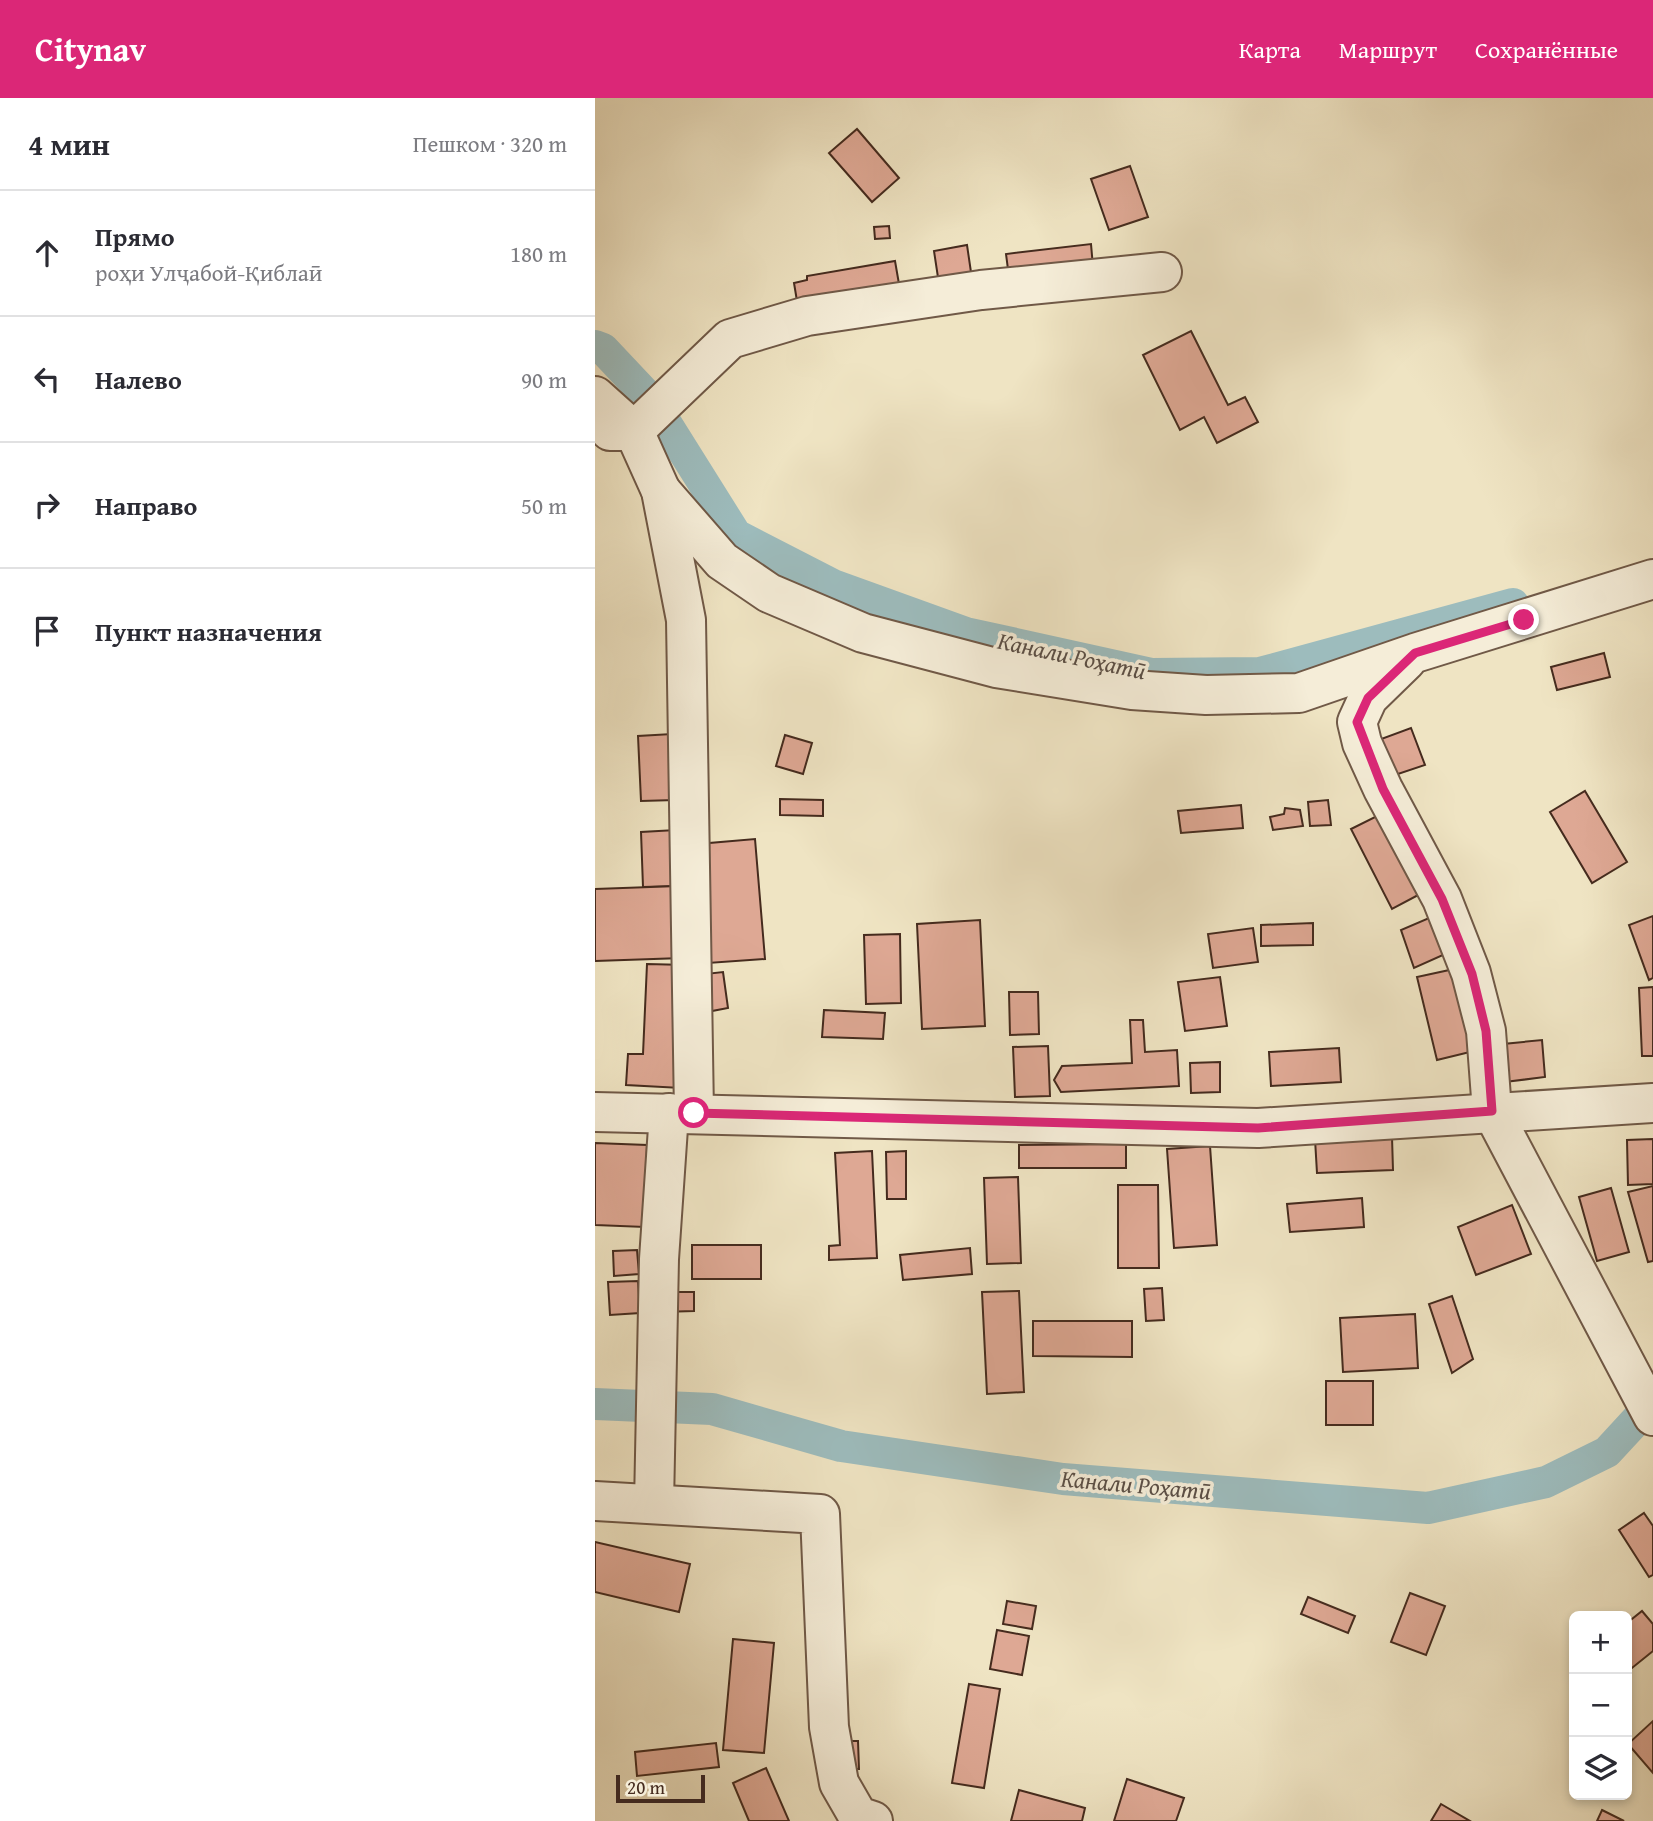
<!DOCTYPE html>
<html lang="ru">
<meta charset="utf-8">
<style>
:root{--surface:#fff;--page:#f2f2f3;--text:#2b2b33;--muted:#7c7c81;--line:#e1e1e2;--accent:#db2777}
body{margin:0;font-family:"Gentium Book Plus",serif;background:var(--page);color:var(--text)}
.controls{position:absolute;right:21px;bottom:21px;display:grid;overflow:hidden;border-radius:10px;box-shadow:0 4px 10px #0003}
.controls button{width:63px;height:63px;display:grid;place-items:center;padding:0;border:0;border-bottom:2px solid var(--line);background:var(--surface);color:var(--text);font:35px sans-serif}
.scale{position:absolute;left:21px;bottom:18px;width:89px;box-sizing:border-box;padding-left:7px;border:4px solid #452b1e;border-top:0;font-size:19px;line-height:24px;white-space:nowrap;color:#452b1e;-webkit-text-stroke:5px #f5edd8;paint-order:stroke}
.stop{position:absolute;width:21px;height:21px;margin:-16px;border:5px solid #db2777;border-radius:50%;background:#fff}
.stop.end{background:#db2777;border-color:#fff;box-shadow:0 2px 7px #0008}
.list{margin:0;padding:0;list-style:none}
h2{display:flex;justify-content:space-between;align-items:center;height:91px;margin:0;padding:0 28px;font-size:30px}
h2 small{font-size:23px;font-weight:400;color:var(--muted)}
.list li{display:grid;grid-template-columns:46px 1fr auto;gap:21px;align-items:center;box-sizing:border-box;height:126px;padding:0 28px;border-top:2px solid var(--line)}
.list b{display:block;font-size:26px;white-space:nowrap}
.list p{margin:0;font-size:23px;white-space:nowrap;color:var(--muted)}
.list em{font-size:23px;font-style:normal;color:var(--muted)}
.icon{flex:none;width:38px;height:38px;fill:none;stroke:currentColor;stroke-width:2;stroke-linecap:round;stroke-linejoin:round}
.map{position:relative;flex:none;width:1058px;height:1723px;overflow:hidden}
header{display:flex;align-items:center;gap:42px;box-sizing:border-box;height:98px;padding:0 35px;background:var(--accent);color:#fff}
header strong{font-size:33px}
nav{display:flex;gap:38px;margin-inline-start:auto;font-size:24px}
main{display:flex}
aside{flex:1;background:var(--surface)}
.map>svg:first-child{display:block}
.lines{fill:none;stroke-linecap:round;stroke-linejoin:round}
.canal{stroke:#9dbcbd;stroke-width:32}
.building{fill:#dea894;stroke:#452b1e;stroke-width:2}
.minor-casing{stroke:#705947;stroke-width:42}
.minor{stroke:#f5edd8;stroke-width:38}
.route{stroke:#db2777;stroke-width:9}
.labels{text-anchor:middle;stroke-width:7;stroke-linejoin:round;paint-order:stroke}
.water-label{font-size:24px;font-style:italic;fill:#5b4f46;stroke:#f5edd8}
</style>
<header>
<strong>Citynav</strong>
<nav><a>Карта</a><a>Маршрут</a><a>Сохранённые</a></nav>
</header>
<main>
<aside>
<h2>4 мин<small>Пешком · 320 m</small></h2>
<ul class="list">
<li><svg class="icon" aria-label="ahead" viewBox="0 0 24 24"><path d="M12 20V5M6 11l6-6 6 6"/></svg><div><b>Прямо</b><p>роҳи Улҷабой-Қиблаӣ</p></div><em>180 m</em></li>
<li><svg class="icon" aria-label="left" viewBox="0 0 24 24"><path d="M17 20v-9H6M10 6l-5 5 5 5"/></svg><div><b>Налево</b></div><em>90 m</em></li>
<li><svg class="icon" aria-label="right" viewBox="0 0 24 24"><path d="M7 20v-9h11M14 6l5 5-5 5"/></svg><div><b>Направо</b></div><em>50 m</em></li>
<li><svg class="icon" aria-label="arrive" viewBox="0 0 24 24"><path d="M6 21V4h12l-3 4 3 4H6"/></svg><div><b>Пункт назначения</b></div></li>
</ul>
</aside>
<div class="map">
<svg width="1058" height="1723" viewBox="0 0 1058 1723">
<rect width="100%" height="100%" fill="#efe4c3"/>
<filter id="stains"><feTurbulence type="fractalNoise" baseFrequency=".00286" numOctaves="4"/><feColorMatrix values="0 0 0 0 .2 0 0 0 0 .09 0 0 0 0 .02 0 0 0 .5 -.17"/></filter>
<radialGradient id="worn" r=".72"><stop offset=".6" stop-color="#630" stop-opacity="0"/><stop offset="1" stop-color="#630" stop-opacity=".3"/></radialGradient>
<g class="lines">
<g class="canal">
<polyline points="0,248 8,251 57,303 141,437 238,487 371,535 557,576 665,575 918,506"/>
<polyline points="0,1306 117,1311 246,1348 468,1381 833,1410 951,1384 1012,1354 1058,1304"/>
</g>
</g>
<g class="building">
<polygon points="262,31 304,80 277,104 234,55"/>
<polygon points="535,68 553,119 514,132 496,81"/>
<polygon points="294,128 295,140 280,141 279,129"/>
<polygon points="496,146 498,169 414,179 411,156"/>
<polygon points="372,147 377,181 344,186 339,153"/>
<polygon points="300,163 304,186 202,203 199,185 212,182 212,178"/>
<polygon points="596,233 633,307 650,299 663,324 622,345 609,319 585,332 548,257"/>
<polygon points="1009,555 1015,579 962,592 956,569"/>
<polygon points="816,630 830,667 791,680 778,644"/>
<polygon points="77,636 80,702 46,703 43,638"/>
<polygon points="190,637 217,645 208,676 181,668"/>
<polygon points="990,693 1032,764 997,785 955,714"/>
<polygon points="185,701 228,702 228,718 185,717"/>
<polygon points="733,702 736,727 715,728 713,704"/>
<polygon points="646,707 648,730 586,735 583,713"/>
<polygon points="690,710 705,712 708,728 678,732 675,719 689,716"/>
<polygon points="786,716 827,795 797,811 756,731"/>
<polygon points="81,732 83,788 48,789 46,734"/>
<polygon points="160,741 170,861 113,865 103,746"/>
<polygon points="83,788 87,860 0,863 0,791"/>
<polygon points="1058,818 1058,880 1054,882 1034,827"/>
<polygon points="834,820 848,857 819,870 806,832"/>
<polygon points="385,822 390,928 327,931 322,826"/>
<polygon points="718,825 718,847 666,848 666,827"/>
<polygon points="658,830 663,864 618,870 613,836"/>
<polygon points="305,836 306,905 271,906 269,837"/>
<polygon points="52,866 91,867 86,990 31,987 33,956 48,956"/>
<polygon points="859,871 879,953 842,962 822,879"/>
<polygon points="128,874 133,910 117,913 110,876"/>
<polygon points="625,879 632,928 590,933 583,884"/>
<polygon points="1058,889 1058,958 1047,958 1044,890"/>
<polygon points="414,894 443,894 444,936 415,937"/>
<polygon points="229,912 290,915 288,941 227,939"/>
<polygon points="535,922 548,922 550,954 582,952 584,988 466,994 459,982 467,968 537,965"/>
<polygon points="947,942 950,979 902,985 898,947"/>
<polygon points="453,948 455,998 420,999 418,949"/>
<polygon points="744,950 746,984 676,988 674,954"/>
<polygon points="625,964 625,994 596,995 595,965"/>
<polygon points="797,1039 798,1072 722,1075 720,1041"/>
<polygon points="1058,1041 1058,1086 1033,1087 1032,1042"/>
<polygon points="0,1045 52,1047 50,1129 0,1127"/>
<polygon points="531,1046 531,1070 424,1070 424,1047"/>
<polygon points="615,1048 622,1147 579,1150 572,1051"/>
<polygon points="277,1053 282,1160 234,1162 234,1148 245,1147 240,1055"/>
<polygon points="311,1053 311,1101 292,1101 291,1054"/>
<polygon points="423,1079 426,1165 392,1166 389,1080"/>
<polygon points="523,1087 563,1087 564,1170 523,1170"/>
<polygon points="1058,1088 1058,1163 1053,1164 1033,1094"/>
<polygon points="1016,1090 1034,1154 1002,1163 984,1099"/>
<polygon points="767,1100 769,1129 695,1134 692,1106"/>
<polygon points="917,1107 936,1156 881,1177 863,1129"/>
<rect x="97" y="1147" width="69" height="34"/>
<polygon points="375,1150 377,1176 308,1182 305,1157"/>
<polygon points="42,1152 44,1176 19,1178 18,1153"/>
<polygon points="43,1183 45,1215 15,1217 13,1184"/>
<polygon points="567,1190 569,1222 551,1223 549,1191"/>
<polygon points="424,1193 429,1294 392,1296 387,1194"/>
<polygon points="66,1194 99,1194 99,1213 66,1214"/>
<polygon points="857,1198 878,1261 857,1275 834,1206"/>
<polygon points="820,1216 823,1270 748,1274 745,1220"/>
<polygon points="438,1223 537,1223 537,1259 438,1258"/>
<rect x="731" y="1283" width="47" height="44"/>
<polygon points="1049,1415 1058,1428 1058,1477 1054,1479 1024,1432"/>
<polygon points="0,1444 95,1466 84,1514 0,1494"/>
<polygon points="815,1495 850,1508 831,1557 796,1544"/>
<polygon points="713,1499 760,1518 753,1535 706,1516"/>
<polygon points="412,1503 441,1508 437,1531 408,1526"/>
<polygon points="1047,1513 1058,1526 1058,1553 1032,1574 1032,1525"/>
<polygon points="402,1532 434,1538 427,1577 395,1571"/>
<polygon points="138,1541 179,1545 169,1655 128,1652"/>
<polygon points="374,1586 405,1591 389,1690 357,1685"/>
<polygon points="1058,1623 1058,1675 1033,1646"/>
<polygon points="245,1643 263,1643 264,1671 246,1671"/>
<polygon points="121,1645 124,1669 42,1678 40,1654"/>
<polygon points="171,1670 194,1723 154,1723 138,1685"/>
<polygon points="532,1681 589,1700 581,1723 519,1723"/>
<polygon points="424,1692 490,1710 487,1723 416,1723"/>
<polygon points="846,1706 875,1723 836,1723"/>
<polygon points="1007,1712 1029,1723 1002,1723"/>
</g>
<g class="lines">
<g class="minor-casing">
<g id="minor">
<polyline points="0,298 39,333 66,393 91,522 99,1015"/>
<polyline points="15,333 39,333 135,241 212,218 386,192 567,174"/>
<polyline points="66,393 127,463 174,495 268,535 401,570 537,592 611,597 704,595 820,555 1058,481"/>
<polyline points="811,563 773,600 762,624 767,645 788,691 847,801 876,875 891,933 897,1013 1058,1318"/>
<polyline points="0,1014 663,1030 1058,1005"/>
<polyline points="0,1403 225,1416 234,1629 244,1685 263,1718 278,1723"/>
<polyline points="59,1406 64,1161 74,1015"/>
</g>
</g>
<use href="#minor" class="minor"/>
</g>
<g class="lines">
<polyline class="route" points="99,1015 663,1030 897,1013 891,933 877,876 847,801 788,691 762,624 773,600 820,555 929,522"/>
</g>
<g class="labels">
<g class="water-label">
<text transform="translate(477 558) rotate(12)" y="8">Канали Роҳатӣ</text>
<text transform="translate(541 1387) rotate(5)" y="8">Канали Роҳатӣ</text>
</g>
</g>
<rect width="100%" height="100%" filter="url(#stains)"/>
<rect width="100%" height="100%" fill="url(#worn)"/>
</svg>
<div class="controls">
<button>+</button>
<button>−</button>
<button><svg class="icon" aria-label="layers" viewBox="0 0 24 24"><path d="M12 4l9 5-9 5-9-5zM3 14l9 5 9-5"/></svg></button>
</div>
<div class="scale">20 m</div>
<div class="stop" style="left:99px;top:1015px"></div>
<div class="stop end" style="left:929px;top:522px"></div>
</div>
</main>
